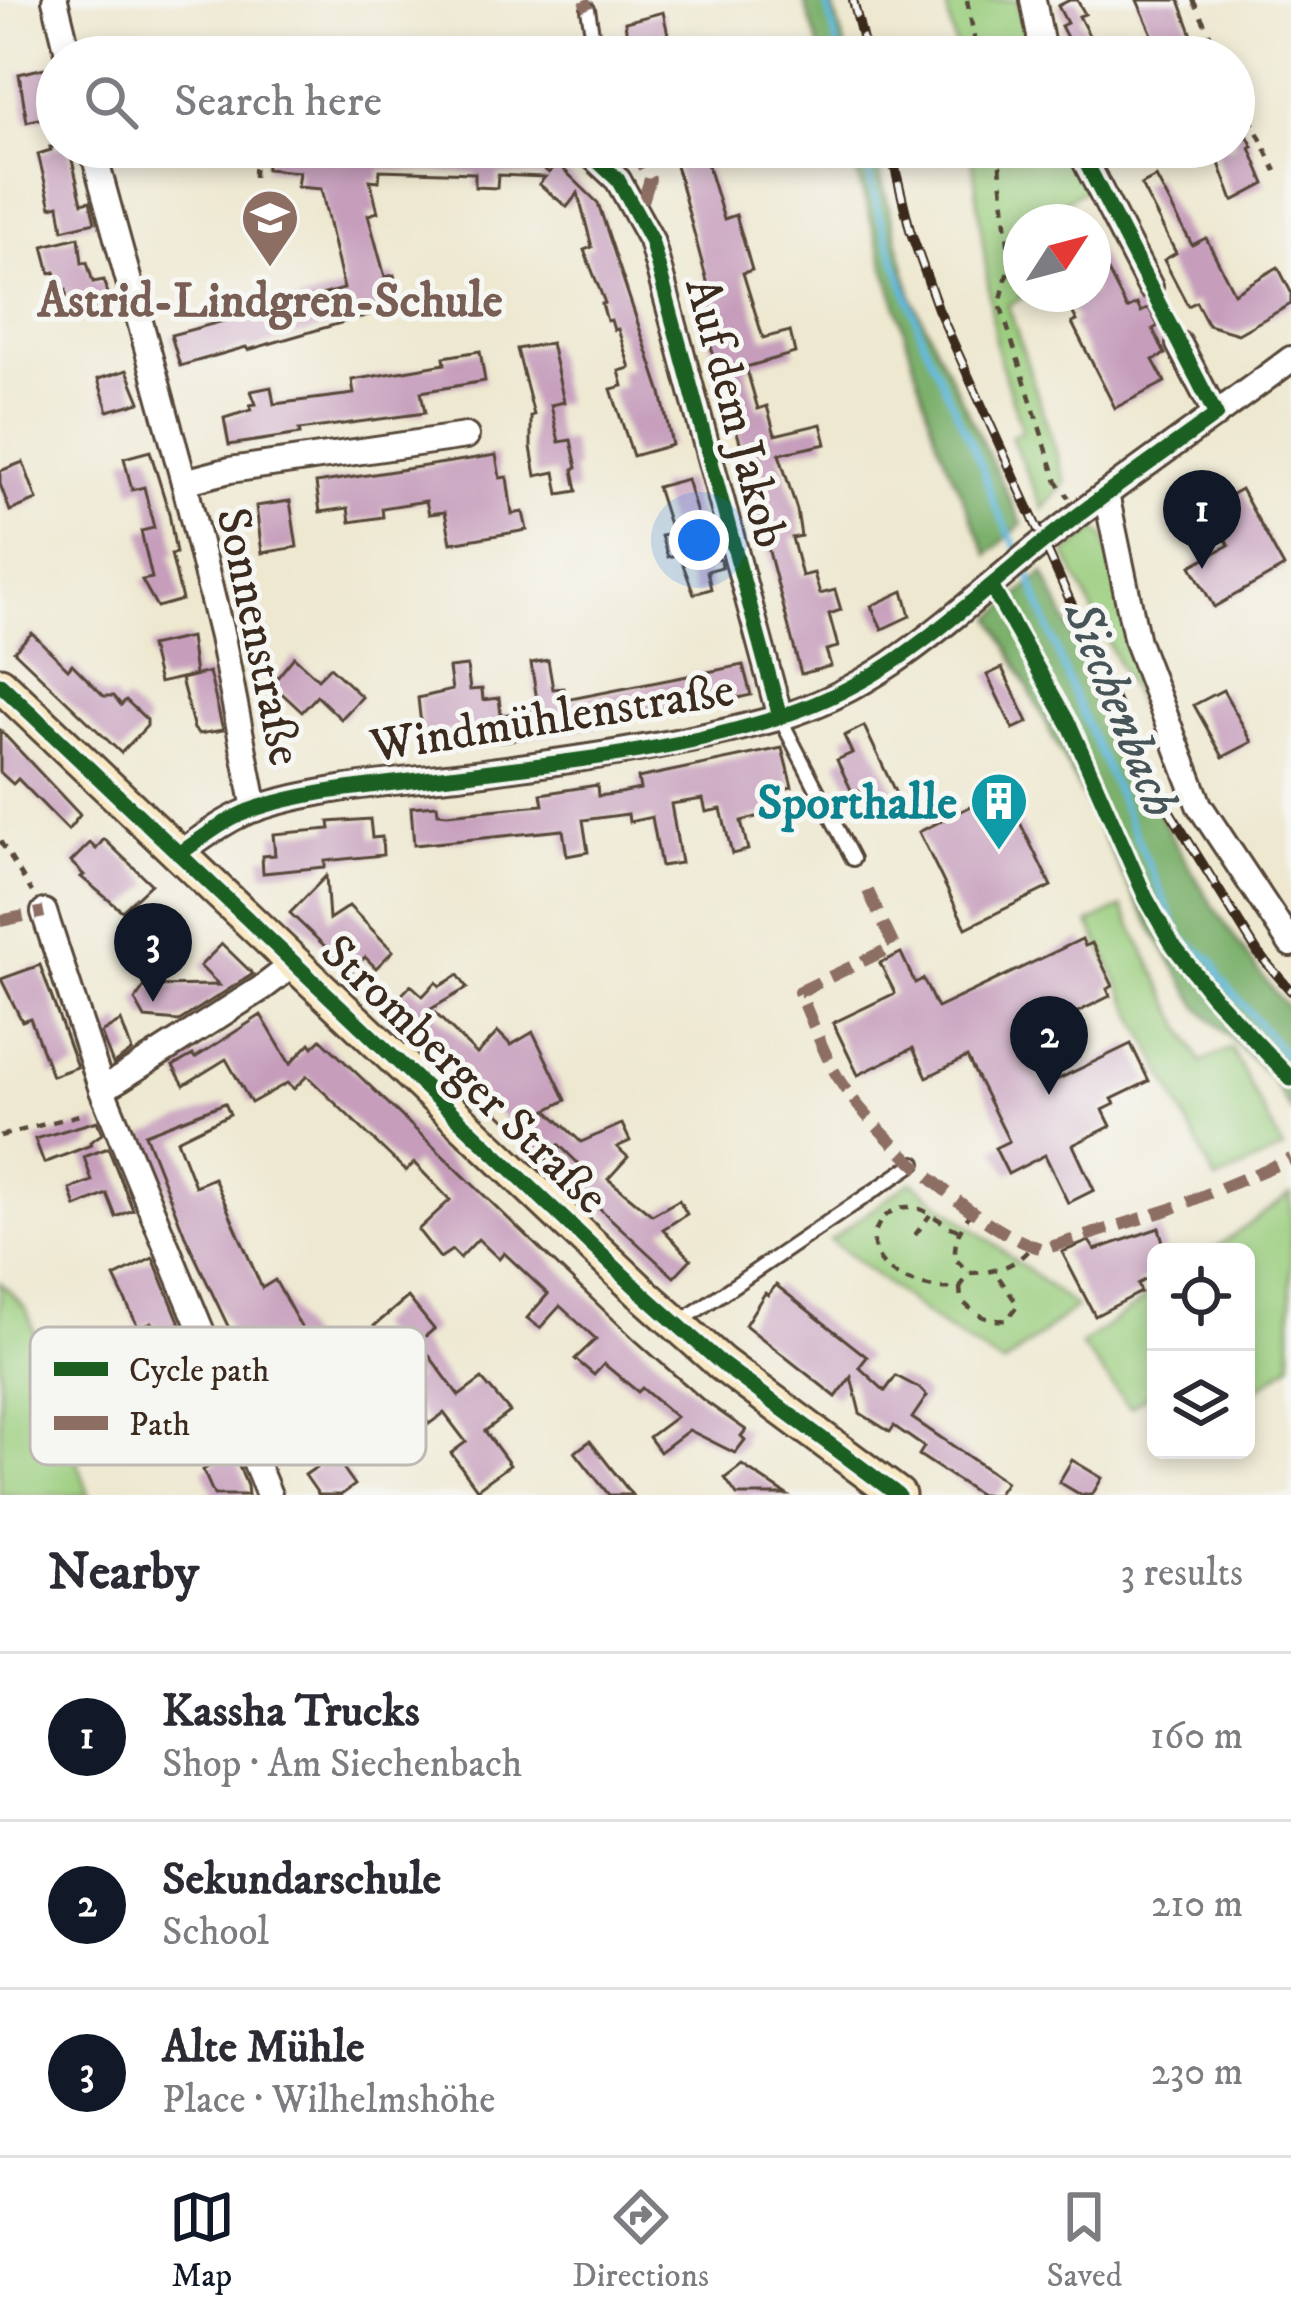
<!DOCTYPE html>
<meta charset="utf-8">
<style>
:root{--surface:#fff;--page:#f2f2f3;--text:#2b2b33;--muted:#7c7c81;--line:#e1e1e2;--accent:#111827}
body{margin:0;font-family:"IM FELL DW Pica",serif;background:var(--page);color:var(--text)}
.controls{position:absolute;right:36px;bottom:36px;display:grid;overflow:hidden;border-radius:18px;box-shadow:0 6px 18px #0003}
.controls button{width:108px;height:108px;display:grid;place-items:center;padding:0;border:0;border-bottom:3px solid var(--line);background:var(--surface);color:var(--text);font:60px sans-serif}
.compass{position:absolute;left:1003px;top:204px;width:108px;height:108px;border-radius:50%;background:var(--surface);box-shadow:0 6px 18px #0003;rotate:54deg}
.you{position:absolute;left:699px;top:540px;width:42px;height:42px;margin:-30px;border:9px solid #fff;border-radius:50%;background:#1a73e8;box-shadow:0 0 0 18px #1a73e833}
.badge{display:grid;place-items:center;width:78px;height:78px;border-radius:50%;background:var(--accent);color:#fff;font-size:39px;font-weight:700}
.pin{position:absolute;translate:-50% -99px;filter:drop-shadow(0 3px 6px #0008)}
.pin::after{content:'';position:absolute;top:63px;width:42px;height:36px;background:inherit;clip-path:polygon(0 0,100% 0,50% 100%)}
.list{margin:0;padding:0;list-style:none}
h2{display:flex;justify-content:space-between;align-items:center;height:156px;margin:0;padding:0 48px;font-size:51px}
h2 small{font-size:39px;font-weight:400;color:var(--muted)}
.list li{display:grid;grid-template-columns:78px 1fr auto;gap:36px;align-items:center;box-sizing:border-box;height:168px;padding:0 48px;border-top:3px solid var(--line)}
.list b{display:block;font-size:45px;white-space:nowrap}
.list p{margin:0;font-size:39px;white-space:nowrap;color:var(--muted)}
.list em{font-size:39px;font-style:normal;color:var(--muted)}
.icon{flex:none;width:66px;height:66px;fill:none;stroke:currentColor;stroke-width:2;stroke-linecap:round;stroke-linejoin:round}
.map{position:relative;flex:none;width:1291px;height:1495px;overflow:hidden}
.search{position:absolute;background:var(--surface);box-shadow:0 6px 18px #0003;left:36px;right:36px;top:36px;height:132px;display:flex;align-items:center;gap:30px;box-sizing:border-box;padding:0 42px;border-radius:66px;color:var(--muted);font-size:45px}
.sheet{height:660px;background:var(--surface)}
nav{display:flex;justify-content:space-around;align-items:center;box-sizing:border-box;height:168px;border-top:3px solid var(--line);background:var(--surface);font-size:33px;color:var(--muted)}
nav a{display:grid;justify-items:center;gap:6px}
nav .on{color:var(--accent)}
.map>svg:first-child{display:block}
.green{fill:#9acd7d;stroke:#6a7c4e;stroke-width:3}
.forest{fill:#7bb06c;stroke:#5b6d45;stroke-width:3}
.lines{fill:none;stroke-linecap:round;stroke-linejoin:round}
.stream{stroke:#63bae0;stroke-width:6}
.building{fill:#c69ebc}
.lane-casing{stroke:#564639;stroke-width:18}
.street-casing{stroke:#564639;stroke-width:30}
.secondary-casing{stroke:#564639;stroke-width:39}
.path{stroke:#564639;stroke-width:4.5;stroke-dasharray:9 9;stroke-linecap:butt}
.lane{stroke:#fff;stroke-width:12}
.street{stroke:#fff;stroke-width:24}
.secondary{stroke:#f8e8c3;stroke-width:33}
.rail-casing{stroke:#3b2a1e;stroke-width:10}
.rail{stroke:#f6f6f2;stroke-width:6;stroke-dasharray:18;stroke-linecap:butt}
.quiet{stroke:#8d6e63;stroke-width:12;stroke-dasharray:24 12;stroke-linecap:butt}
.cycleway-casing{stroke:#f6f6f2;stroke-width:22}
.cycleway{stroke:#1b5e20;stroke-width:15}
.labels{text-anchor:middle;stroke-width:10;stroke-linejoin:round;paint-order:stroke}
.education-label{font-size:48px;font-weight:bold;fill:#785e54;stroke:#f6f6f2}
.street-label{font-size:48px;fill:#3b2a1e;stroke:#f6f6f2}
.culture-label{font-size:48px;font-weight:bold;fill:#0d838f;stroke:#f6f6f2;text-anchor:end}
.water-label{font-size:51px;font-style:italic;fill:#475558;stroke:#f6f6f2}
.key{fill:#f6f6f2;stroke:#beb9b2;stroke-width:3}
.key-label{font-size:33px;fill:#3b2a1e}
</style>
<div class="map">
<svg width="1291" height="1495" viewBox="0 0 1291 1495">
<rect width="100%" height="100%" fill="#f6f6f2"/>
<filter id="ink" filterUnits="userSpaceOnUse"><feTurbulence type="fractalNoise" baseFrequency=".00833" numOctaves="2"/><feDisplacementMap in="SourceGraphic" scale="24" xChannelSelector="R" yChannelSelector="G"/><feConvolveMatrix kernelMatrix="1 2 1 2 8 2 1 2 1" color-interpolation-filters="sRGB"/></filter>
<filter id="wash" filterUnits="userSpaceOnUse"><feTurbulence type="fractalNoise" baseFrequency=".004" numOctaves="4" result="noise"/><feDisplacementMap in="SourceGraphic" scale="48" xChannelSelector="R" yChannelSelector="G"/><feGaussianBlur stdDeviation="2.7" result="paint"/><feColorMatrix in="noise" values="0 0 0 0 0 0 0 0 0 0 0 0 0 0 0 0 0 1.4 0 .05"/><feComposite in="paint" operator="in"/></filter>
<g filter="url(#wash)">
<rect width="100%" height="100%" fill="#eee8d0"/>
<g class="green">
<polygon points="945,0 1018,0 1030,57 958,57"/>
<polygon points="971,147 1069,147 1087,188 1031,222 1021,222 1021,294 1029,294 1008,305 1066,483 1043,509 1011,437 1022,431 996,347"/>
<polygon points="1096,530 1104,536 1184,799 1065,554"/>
<polygon points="1122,907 1201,1063 1231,1048 1283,1149 1216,1181 1089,923"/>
<polygon points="911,1181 1076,1307 1003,1365 943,1327 830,1240"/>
<polygon points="1291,1194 1291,1364 1246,1398 1246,1252 1210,1252"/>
<polygon points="0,1282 27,1310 89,1495 0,1495"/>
<polygon points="1156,1291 1156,1389 1130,1408 1081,1345"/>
</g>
<g class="forest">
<polygon points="804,0 831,0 848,57 822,57"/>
<polygon points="849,147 873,147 913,300 1022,524 988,555 937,440"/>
<path d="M1044 573C1113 725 1182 883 1291 1012V1111L1271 1078 1198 1006 1131 892 993 618Z"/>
</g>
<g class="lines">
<g class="stream">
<polyline points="826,0 840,57"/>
<polyline points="862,147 879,214 924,342 982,467 994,504 1019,552"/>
<polyline points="1025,564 1072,691 1181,938 1214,961 1221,978 1291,1063"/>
</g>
</g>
<g id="blocks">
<g class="building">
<polygon points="1070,0 1077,0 1085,14 1079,16 1094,45 1090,47 1095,57 1077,57 1061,26 1067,23 1058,6"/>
<polygon points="1137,0 1179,0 1200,57 1162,57"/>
<polygon points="663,12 673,57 640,57 635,37 627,38 625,22"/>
<polygon points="53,66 57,114 27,122 19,74"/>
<polygon points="1234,110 1253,147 1250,148 1265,184 1233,201 1213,147 1234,147"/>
<polygon points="50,147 69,147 82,203 90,201 95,222 63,230 59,205 51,207 38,154 51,150"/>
<polygon points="268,147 524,147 524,153 549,173 557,163 598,203 661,393 672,445 633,456 611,389 623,386 619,371 630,368 618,329 614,330 611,320 607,321 602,304 605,303 584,250 592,247 578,193 567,207 539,184 545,177 498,175 497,188 475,187 475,173 380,170 379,181 370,180 378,212 368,215 385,277 394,275 403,305 248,350 246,347 180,366 171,335 344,289 321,189 297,187 299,172 266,169"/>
<polygon points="671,147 702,147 724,219 736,215 752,270 743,273 763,338 790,331 795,353 746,367 758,409 767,406 775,435 821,424 826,444 779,454 797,510 801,536 792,538 802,576 814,573 820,594 835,590 841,610 829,614 838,647 826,650 831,666 801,674 743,452 698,304 712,300"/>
<polygon points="1156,177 1192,245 1206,238 1234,293 1278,267 1291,292 1291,304 1238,334 1208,325 1196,302 1188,306 1164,260 1176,253 1141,185"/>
<polygon points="79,237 82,263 87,262 93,282 104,280 110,309 67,318 66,290 61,291 55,272 50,273 43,246"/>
<polygon points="1093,242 1127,309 1137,304 1141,312 1149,308 1158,326 1153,329 1165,354 1153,360 1165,382 1115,408 1072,323 1077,321 1063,294 1093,294"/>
<polygon points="551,343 564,402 551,405 559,442 571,440 577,468 573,469 577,491 559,494 555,472 536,476 531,447 531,416 534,415 517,349"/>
<polygon points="480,351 485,381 421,392 425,413 299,430 300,434 229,445 224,418 251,410 250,405 256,404 251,391 271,387 274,404 354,394 352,380 445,364 444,357"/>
<polygon points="127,370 140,402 108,411 98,379"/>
<polygon points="150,451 169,513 176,553 171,554 182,600 157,607 142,580 152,578 141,531 154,528 144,487 132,490 124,458"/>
<polygon points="496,455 500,478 507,477 512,514 523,512 527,530 451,543 445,512 429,514 426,501 382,508 383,517 350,522 348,508 320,512 316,483"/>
<polygon points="23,462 37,500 10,511 0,484 0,471"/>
<polygon points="687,479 699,521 677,527 706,543 709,554 721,560 722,567 707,571 711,589 694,594 679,554 668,557 661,536 672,534 657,487"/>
<polygon points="1241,489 1284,567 1214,607 1191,566 1229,545 1208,508"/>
<polygon points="290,501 297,547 262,553 256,506"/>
<polygon points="903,591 910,616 882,629 871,606"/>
<polygon points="32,633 68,669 72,664 104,696 114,696 121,705 126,700 147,720 147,726 121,753 14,651"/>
<polygon points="190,637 195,675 159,683 150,646"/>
<polygon points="294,657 318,679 330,667 362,697 341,719 317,696 302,712 272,684"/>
<polygon points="548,660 553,689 564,688 566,700 743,665 751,695 674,713 673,706 606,719 607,725 493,743 491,732 485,730 422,734 418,698 452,690 449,668 467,666 470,690 482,689 483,700 499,698 501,715 533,711 532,707 538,706 531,663"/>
<polygon points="1002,668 1028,722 1013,729 987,675"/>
<polygon points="209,672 223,730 199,734 194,729 181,679"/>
<polygon points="1223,690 1252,742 1223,757 1194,705"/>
<polygon points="864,726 898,798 878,808 868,786 853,794 837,760 852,753 844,736"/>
<polygon points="0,730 80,815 68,830 18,779 13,784 0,772"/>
<polygon points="782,748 792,787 780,790 785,809 741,821 748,850 732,854 721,809 706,812 703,799 671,804 681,863 661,866 652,817 629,822 628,814 583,820 588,852 567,856 563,830 414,845 411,807 437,805 438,813 447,814 543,805 541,794 597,785 598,796 620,793 640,789 638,778"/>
<polygon points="1004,790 1051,886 966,928 919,832"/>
<polygon points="370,819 372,838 382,837 383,855 325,861 325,867 263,873 262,856 275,855 273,834 330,829 329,822"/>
<polygon points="104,839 151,884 122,911 81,877 84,875 71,862 90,843 96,849"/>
<polygon points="326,876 329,919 349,906 393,951 376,968 365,957 351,971 290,913"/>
<polygon points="1082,939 1085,946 1092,943 1113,986 1107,989 1110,996 1021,1040 1044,1086 1131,1044 1149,1081 1112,1099 1115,1104 1103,1110 1111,1126 1073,1145 1094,1190 1068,1203 1045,1155 1008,1174 995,1148 1009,1141 967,1057 927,1077 913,1048 858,1075 833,1023 895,993 880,963 901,953 915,983 923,979 937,1008"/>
<polygon points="222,944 253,974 179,1021 145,1018 135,1000 145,986 219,985 200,966"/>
<polygon points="40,965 77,1067 52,1076 30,1018 22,1021 1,979"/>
<polygon points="458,975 467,988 431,1009 477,1054 498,1032 511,1045 533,1032 566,1100 547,1110 581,1142 622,1124 630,1141 617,1147 628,1157 608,1179 652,1215 679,1200 687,1214 663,1229 691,1259 674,1277 570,1181 582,1167 559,1145 546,1159 406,1023 397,1028 395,1025 401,1019 389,1008 411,985 423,996 436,982 440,986"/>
<polygon points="261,1015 290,1064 310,1043 313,1047 321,1039 636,1341 702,1399 746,1430 741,1436 745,1440 735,1453 689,1430 660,1452 649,1437 676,1417 642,1388 638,1392 604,1364 594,1375 575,1359 596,1339 560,1306 540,1328 527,1318 548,1294 504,1253 499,1259 478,1239 460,1258 452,1250 440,1258 418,1230 450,1200 414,1163 406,1171 307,1076 294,1089 287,1083 251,1103 226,1059 184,1085 173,1066 193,1055 195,1058"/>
<polygon points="121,1021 132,1051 113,1064 101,1033"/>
<polygon points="225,1103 230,1114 177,1140 195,1186 214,1178 262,1288 275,1280 312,1347 274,1375 267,1375 243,1343 237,1345 185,1236 145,1134"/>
<polygon points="97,1121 102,1134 90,1142 91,1145 44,1163 35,1139"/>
<polygon points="108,1148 133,1210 116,1217 107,1194 76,1207 70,1189 92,1181 84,1157"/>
<polygon points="1159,1228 1166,1252 1156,1252 1156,1274 1138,1284 1141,1292 1095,1316 1062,1252 1089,1241 1095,1250"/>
<polygon points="153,1258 247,1486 248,1495 214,1495 203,1470 218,1461 182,1380 130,1406 115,1376 133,1367 140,1381 172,1365 152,1322 139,1329 114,1277"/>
<polygon points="776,1285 867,1357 859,1367 885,1391 896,1376 919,1388 927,1396 912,1418 1006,1482 997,1495 980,1495 919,1455 924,1447 894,1426 890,1432 860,1413 851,1377 836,1397 745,1325 765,1293 768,1295"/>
<polygon points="408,1297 434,1329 419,1342 459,1396 482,1379 510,1412 485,1431 510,1465 477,1489 451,1453 466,1442 444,1413 429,1424 403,1389 417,1379 374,1326"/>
<polygon points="590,1441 632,1495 609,1495 575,1452"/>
<polygon points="334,1455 355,1485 341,1495 319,1495 305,1475"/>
<polygon points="1072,1460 1102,1478 1092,1495 1081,1495 1059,1482"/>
<polygon points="742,1465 787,1495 737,1495 725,1478"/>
</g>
</g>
</g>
<g filter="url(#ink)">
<use href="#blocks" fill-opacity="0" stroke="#564639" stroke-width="3"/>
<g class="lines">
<g class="lane-casing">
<g id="lane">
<polyline points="588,9 596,57"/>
<polyline points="780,718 853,859"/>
<polyline points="677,1324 915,1163"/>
<polyline points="243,1429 347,1351 371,1356 386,1370"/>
</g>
</g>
<g class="street-casing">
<g id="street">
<polyline points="55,0 69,57"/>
<polyline points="1033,0 1044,57"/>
<polyline points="92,147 184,482 222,637 255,809"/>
<polyline points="583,147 618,180 651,240 780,717"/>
<polyline points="1078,147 1150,287"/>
<polyline points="1179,344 1216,415"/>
<polyline points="184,482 230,470 466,436"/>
<polyline points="1106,494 1137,642 1199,805 1291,944"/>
<path d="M179 854C204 837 228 817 257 808 332 784 414 781 491 771 588 758 685 744 778 718 885 687 957 611 1042 543 1122 479 1209 421 1291 359"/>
<polyline points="44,912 102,1090 269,1495"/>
<polyline points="102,1090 262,988 295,963"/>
</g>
</g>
<g class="secondary-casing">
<polyline id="secondary" points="0,684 642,1293 722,1364 898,1495"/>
</g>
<g class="path">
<polyline points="967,0 978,57"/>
<polyline points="1193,0 1221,57"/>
<polyline points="1234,84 1276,171"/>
<polyline points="998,147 1010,262 1000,304 1057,482 1069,498"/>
<polyline points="254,177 255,147"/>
<polyline points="0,841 32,892"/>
<polyline points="0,1136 87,1113"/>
<path d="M972 1212C960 1228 954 1238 955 1259L970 1273C994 1273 1016 1266 1031 1247"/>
<path d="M958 1230C943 1225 932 1212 916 1208 880 1198 844 1259 913 1282 930 1287 943 1290 960 1287L970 1273"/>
<polyline points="915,1235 930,1215"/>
<path d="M960 1287 961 1300C975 1314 987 1322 1007 1320L1018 1305 995 1272"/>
</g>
<use href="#lane" class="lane"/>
<use href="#street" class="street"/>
<use href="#secondary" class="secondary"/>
<g class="rail-casing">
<g id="rail">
<polyline points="853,0 867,57"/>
<polyline points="890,147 910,230 938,309 1154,786 1258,953 1291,991"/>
</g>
</g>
<use href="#rail" class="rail"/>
<g class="quiet">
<polyline points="584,0 588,9"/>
<polyline points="632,147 650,179 639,214"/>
<path d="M868 891 894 946 799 992C814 1024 827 1065 848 1093 885 1142 985 1236 1044 1249L1171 1209 1291 1159"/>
<polyline points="0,921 44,912"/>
</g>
<g class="cycleway-casing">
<g id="cycleway">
<polyline points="583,147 618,180 651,240 780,717"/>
<polyline points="991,586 1071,728 1146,898 1172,944 1212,995 1291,1079"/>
<polyline points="0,684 642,1293 722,1364 898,1495"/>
<path d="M179 854C204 837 228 817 257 808 309 791 365 787 418 780 540 764 668 755 785 715 895 678 953 615 1040 545 1096 499 1157 458 1216 415L1078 147"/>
</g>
</g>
<use href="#cycleway" class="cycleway"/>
</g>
</g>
<defs>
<g id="school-pin" transform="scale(3)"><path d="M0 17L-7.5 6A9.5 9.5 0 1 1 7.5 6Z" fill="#8d6e63" stroke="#f6f6f2"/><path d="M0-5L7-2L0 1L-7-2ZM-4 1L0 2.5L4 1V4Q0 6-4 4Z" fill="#fff"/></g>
<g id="building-pin" transform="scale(3)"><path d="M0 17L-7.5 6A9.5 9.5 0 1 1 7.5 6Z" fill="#0f9aa8" stroke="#f6f6f2"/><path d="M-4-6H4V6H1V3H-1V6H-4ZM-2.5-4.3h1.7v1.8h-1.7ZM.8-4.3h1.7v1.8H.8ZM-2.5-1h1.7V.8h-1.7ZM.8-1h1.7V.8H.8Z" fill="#fff"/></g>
</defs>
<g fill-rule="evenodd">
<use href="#school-pin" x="270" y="218"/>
<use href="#building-pin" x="999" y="801"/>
</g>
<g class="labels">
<g class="education-label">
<text x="270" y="316">Astrid-Lindgren-Schule</text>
</g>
<g class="street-label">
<text transform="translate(738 412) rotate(75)" y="17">Auf dem Jakob</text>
<text transform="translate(261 636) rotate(78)" y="17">Sonnenstraße</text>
<text transform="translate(552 716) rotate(-9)" y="17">Windmühlenstraße</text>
<text transform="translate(466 1073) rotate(44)" y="17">Stromberger Straße</text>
</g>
<g class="culture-label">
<text x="957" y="818">Sporthalle</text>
</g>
<g class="water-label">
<text transform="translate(1123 708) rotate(68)" y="18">Siechenbach</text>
</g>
</g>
<rect x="30" y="1327" width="396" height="138" rx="18" class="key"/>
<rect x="54" y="1362" width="54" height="14" fill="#1b5e20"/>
<rect x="54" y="1416" width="54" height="14" fill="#8d6e63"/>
<g class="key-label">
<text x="129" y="1381">Cycle path</text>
<text x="129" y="1435">Path</text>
</g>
</svg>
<div class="controls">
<button><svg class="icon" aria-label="locate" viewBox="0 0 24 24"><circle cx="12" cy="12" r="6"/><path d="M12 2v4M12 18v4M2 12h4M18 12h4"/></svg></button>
<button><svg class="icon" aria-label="layers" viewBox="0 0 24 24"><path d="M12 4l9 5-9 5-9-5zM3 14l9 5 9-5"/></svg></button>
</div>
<svg class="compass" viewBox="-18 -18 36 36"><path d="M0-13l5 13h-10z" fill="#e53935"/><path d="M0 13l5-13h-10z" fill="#7c7c81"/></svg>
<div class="you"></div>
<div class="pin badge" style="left:1202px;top:569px">1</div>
<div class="pin badge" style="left:1049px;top:1095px">2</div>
<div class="pin badge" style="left:153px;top:1002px">3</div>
<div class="search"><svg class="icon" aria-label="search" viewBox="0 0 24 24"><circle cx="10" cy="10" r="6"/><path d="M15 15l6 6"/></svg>Search here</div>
</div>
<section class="sheet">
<h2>Nearby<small>3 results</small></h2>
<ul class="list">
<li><span class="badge">1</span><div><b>Kassha Trucks</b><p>Shop · Am Siechenbach</p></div><em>160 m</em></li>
<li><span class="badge">2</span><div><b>Sekundarschule</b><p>School</p></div><em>210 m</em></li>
<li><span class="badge">3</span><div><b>Alte Mühle</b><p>Place · Wilhelmshöhe</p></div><em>230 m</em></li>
</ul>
</section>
<nav>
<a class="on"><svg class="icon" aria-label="map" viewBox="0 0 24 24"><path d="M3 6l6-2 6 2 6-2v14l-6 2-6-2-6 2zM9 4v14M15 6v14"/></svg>Map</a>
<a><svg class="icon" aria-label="directions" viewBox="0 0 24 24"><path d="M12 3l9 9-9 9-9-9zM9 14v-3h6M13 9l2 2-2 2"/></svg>Directions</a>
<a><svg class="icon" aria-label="saved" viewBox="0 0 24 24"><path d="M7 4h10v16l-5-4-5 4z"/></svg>Saved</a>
</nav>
